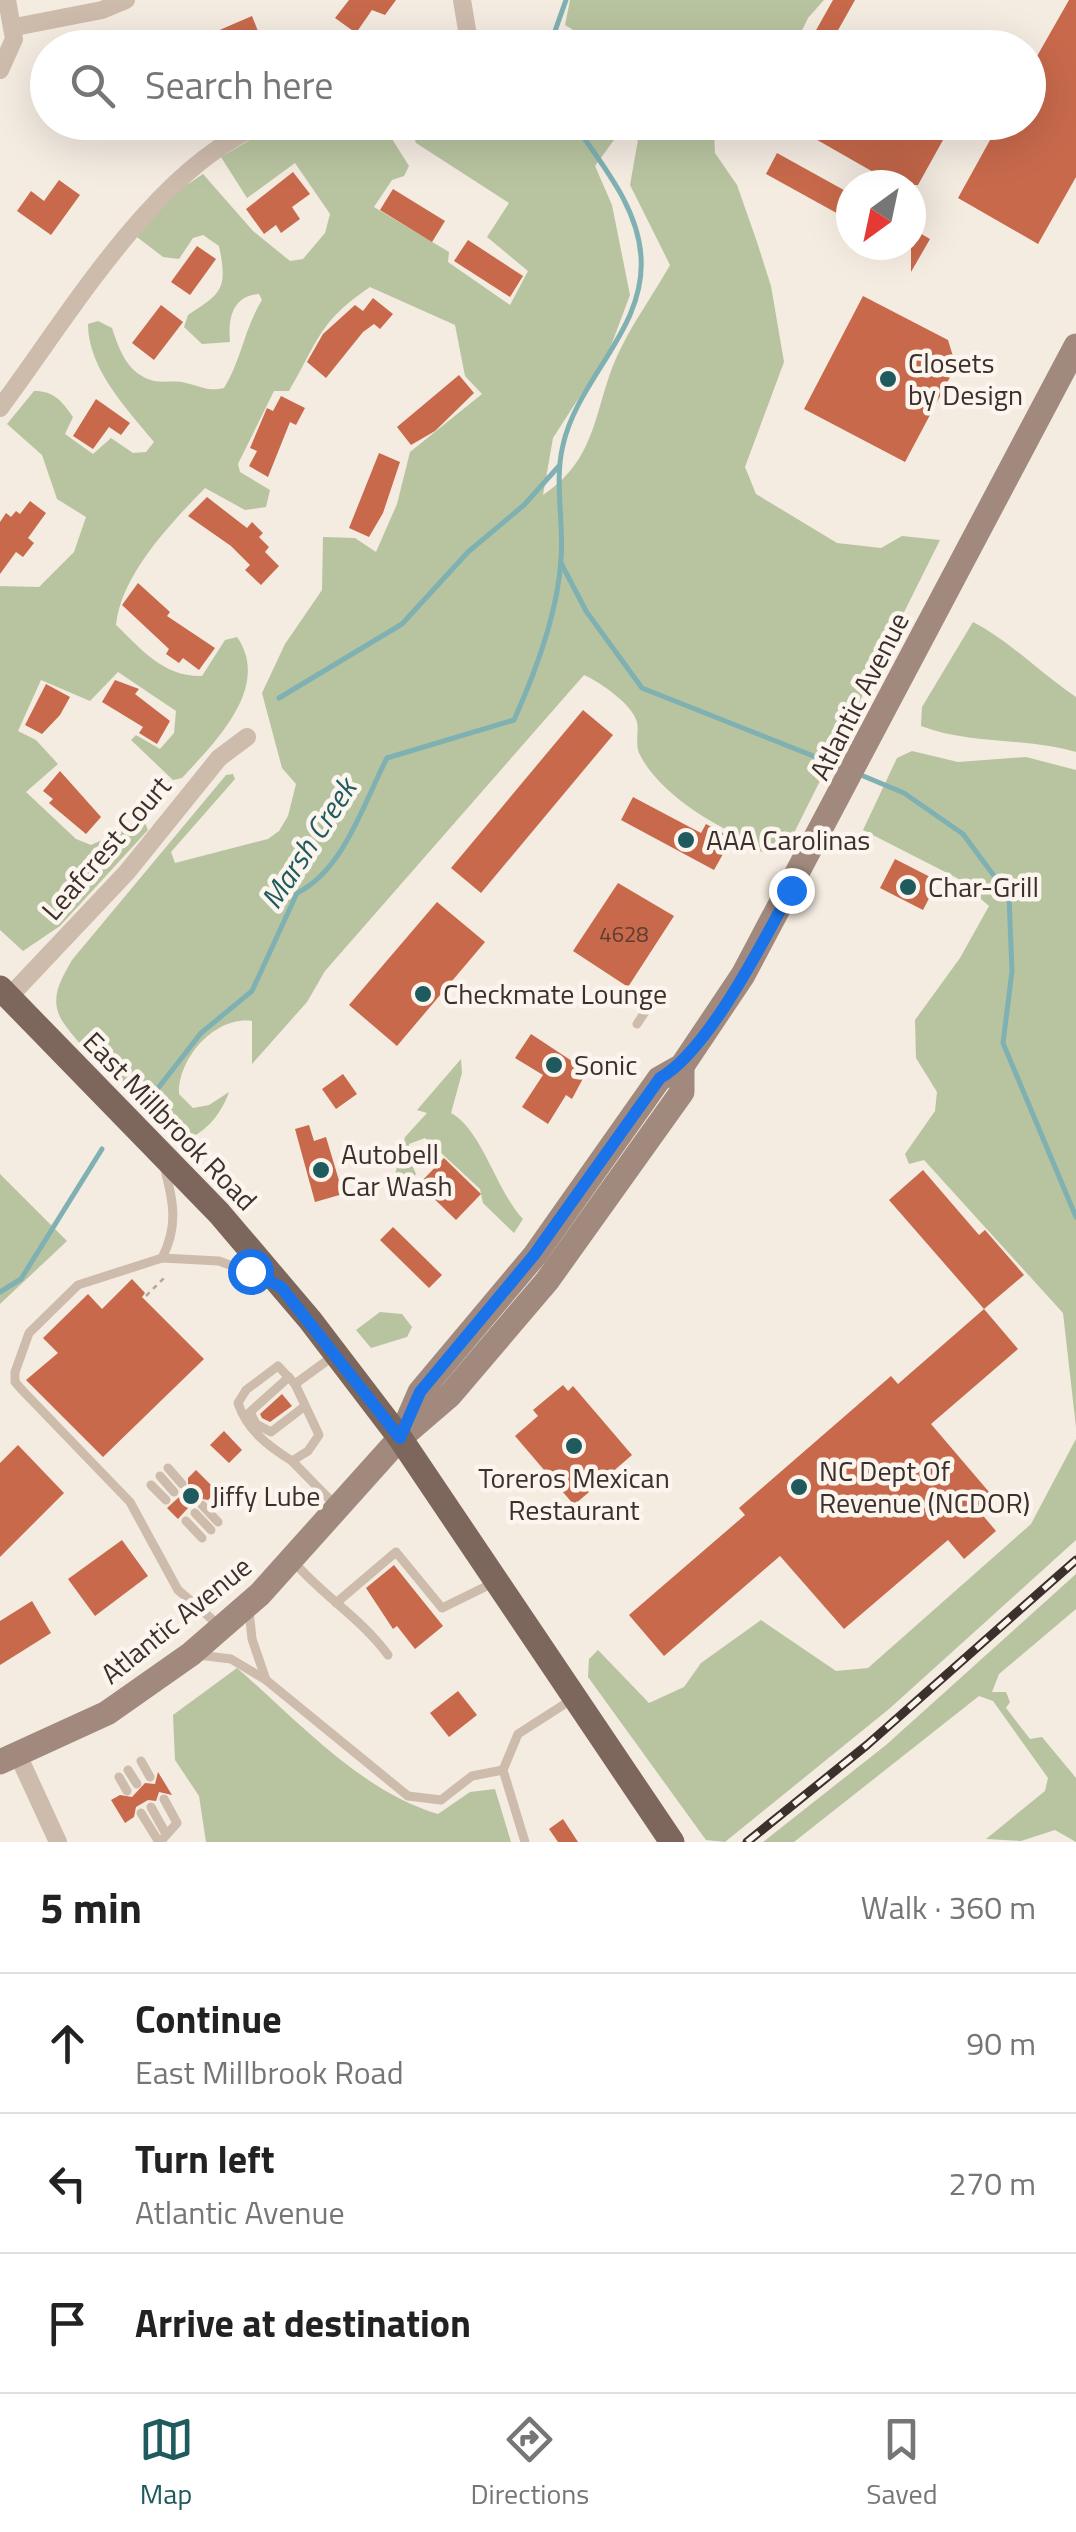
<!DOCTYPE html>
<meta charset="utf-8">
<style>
:root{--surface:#fff;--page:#f6f6f6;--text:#222;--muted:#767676;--line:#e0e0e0;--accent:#1f5a5e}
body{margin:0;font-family:"Titillium Web",sans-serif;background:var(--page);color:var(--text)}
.compass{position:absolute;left:836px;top:170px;width:90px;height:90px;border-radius:50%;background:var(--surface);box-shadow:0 10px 40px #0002;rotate:213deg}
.stop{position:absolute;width:30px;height:30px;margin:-22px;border:8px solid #1a73e8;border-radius:50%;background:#fff}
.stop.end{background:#1a73e8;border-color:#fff;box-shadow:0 2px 10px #0008}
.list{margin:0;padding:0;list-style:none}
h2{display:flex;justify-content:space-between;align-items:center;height:130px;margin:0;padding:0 40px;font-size:42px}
h2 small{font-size:32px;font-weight:400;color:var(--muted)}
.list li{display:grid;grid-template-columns:65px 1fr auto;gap:30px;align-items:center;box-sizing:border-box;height:140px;padding:0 40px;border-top:2px solid var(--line)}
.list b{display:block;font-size:38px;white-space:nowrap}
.list p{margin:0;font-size:32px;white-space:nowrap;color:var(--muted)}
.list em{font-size:32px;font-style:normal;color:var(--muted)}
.icon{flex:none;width:55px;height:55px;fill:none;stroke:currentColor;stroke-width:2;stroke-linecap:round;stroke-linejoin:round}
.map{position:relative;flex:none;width:1076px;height:1842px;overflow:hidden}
.search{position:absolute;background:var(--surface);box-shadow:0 10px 40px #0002;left:30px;right:30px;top:30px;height:110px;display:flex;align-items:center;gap:25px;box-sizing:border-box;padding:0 35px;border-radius:55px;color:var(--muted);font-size:38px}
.sheet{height:550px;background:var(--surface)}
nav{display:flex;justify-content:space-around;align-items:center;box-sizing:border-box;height:140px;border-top:2px solid var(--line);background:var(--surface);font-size:28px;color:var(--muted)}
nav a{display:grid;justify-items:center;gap:5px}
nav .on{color:var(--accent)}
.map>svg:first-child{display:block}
.green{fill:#b8c4a0}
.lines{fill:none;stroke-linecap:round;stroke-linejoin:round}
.stream{stroke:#7fb0b2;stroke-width:5}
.building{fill:#c8694b}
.path{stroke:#b9a596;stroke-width:2.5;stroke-dasharray:5 5;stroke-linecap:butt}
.service{stroke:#cdbbac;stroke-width:9}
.minor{stroke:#cdbbac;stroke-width:18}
.secondary{stroke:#a18a7d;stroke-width:25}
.primary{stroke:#7d675c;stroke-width:25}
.rail-casing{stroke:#3b302b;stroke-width:9}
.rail{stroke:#fbf5ee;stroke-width:5;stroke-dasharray:15;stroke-linecap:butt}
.route{stroke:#1a73e8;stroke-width:12}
.poi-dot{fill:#1f5a5e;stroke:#fbf5ee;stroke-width:4}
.labels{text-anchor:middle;stroke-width:9;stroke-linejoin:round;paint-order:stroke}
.number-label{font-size:22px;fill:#5e3e33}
.poi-label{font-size:28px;fill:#3b302b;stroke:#fbf5ee;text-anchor:start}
.street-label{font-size:28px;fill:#3b302b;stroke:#fbf5ee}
.water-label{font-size:30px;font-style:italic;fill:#1f5a5e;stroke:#fbf5ee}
</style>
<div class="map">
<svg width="1076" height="1842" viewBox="0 0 1076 1842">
<rect width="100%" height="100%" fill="#f4ebe1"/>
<g class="green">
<polygon points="570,0 824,0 808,18 794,47 616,48 617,42 601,47 565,25"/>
<path d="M294 123H382L409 166 404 176 392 180 374 207 449 252 448 262 510 305 528 271 487 237 509 203 416 143 408 123H621L619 133 595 166 612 205 630 295 609 351 553 438 543 495C602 456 593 401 622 346 636 318 655 292 670 265L630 185 641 123H720L714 133 715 153 737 185 757 242 771 286 784 362 745 467 756 494 837 543 881 548 902 536 940 540 794 833 770 854 737 844 734 833C702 819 655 787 639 753 635 742 639 732 637 722 632 704 600 682 584 675L325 971 307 1002 252 1064V1021C215 1016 178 1058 179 1094L193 1108 209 1105 229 1092C222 1112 207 1132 187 1139 164 1134 72 1041 60 1017 50 996 62 978 72 960L226 775 233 774 235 779 171 852 175 863 268 839 279 831 288 816 296 784 282 768 262 693 285 644 322 590 323 537 355 538 376 552 397 504 410 452 482 394 465 376 455 325 370 287C318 322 318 342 289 391H274L238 464 240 472 270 490 266 507 245 510 205 488C171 523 121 575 116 625 142 650 164 677 202 676L225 640 237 637C272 687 214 743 182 778L173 780 131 740 136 735 160 749 174 733 176 711 118 672 90 701 41 680 18 731 36 740 58 764 26 792 76 839 91 845C109 838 127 824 144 820L148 830 60 926 23 951 0 930V586L39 587 74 552 86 517 57 499 42 455 7 424 34 391C54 391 62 401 73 417L65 434 93 454 111 438 133 453 146 452 154 442C127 409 88 369 88 324L98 321 112 328C120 352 128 374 154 381 164 383 175 380 186 383 200 386 209 392 224 388 242 359 244 329 262 300L259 294C232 296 228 319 230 342L202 344 184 327 188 315C222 293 228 289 219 246L203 235 193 238 179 259 163 257 137 237 169 197 203 174 253 231 290 261 303 259 325 233 330 214 295 163 247 198 221 157 267 130Z"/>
<path d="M973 622C1010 641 1040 673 1076 697V752C1024 737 971 745 921 726L922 707Z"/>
<polygon points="912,751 958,762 1026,757 1076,770 1076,1427 1063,1313 924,1160 909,1164 905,1154 935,1111 937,1092 916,1058 915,1020 960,958 989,906 957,878 863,830 897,758"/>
<path d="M461 1059 462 1073 451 1113C483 1131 495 1189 523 1219L514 1233 483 1203 480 1189 425 1138 409 1144 408 1156 416 1174 400 1191 393 1182 405 1137 427 1113 417 1110Z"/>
<polygon points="0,1174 67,1241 0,1304"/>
<polygon points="380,1312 402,1314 412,1327 407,1337 371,1348 356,1330"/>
<polygon points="1076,1439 1076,1540 889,1709 725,1842 706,1840 588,1677 589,1659 598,1650 649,1703 684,1687 701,1663 761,1620 836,1671 868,1668 1031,1524"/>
<polygon points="1076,1574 1076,1609 999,1674 992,1692 1006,1692 1010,1702 1006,1708 1030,1739 1042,1737 1076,1778 1076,1842 1055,1830 1021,1841 986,1839 1045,1791 1048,1778 993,1701 979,1696 794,1842 763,1842 886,1745"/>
<path d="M237 1668C297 1720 360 1791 438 1814L470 1792 495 1789 511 1842H206L199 1796 175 1760 173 1715Z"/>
</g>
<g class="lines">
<g class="stream">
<polyline points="549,48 566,0"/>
<polyline points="561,563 586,611 642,688 841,767"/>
<polyline points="279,698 402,624 468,552 524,505 559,466"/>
<polyline points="861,775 904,793 963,834 1009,896 1012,971 1003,1043 1076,1217"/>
<path d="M159 1087 201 1033 252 991 297 893C344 870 364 802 387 758L514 720C536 671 558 613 561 559 564 522 554 481 563 445 578 378 646 329 641 257 638 206 601 164 573 122"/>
<polyline points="0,1292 21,1279 102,1149"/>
</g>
</g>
<g class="building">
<polygon points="349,0 396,0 385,15 372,10 356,33 335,18"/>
<polygon points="833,0 855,0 828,48 806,48"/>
<polygon points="1069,0 1076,0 1076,177 1038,244 958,198 1000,122 1028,122 1028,72"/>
<polygon points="252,16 263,44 205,48 201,38"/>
<polygon points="544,30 551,48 503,48 503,47"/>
<polygon points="872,31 902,48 863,48"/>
<polygon points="821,122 953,122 918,185 896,185 812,137"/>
<polygon points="777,153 851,194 851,221 766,174"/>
<polygon points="293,172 310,194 292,207 300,219 281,233 276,225 264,234 246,209"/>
<polygon points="59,180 80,195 51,235 17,211 31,191 44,201"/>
<polygon points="393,189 445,221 432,242 380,210"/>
<polygon points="911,228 930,239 911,272"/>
<polygon points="468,240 523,276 510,297 454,261"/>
<polygon points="197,246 216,259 190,295 171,282"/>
<polygon points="863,296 948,340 956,366 905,462 804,409"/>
<polygon points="373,298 393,314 380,329 374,324 363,332 326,378 307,362 323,334 355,305 363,311"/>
<polygon points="161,305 183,322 154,360 132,343"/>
<polygon points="459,375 474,393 435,431 411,445 397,427"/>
<polygon points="281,396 305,408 296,425 290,422 268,477 249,466 257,451 250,448 267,408 273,411"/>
<polygon points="96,399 130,423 121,435 109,427 93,449 73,436"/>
<polygon points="379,453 400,462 383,513 369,537 349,528"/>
<polygon points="207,497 247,528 252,522 263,533 259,537 269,547 265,552 279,566 261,585 245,570 250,565 231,546 188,516"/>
<polygon points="30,501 46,513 28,538 34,543 23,557 16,552 0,574 0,522 6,513 11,517 16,511 20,514"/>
<polygon points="138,583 170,612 167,616 215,648 199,670 183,658 179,663 166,654 169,649 122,605"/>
<polygon points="115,680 139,689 135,694 170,721 157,744 139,733 143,727 102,702"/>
<polygon points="46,684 70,697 60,715 42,734 25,725"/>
<polygon points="583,710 613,735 481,893 451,868"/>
<polygon points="60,771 101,817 86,834 49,803 53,799 43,791"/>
<polygon points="633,797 701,833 706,824 732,838 714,870 621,820"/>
<polygon points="895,859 938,881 923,910 880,888"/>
<polygon points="618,883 674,916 628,987 573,951"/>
<polygon points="437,902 485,942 397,1046 349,1005"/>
<polygon points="531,1034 587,1071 572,1099 566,1095 548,1124 522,1107 543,1075 515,1058"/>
<polygon points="343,1074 357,1094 336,1109 322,1089"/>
<polygon points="309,1125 314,1141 326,1137 343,1194 315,1202 295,1129"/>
<polygon points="444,1158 481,1194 456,1220 419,1184"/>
<polygon points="923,1170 979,1235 985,1230 1024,1275 984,1309 889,1200"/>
<polygon points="393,1227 442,1275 429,1288 380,1240"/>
<polygon points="132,1279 145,1293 142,1297 204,1359 103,1457 26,1380 58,1353 43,1338 88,1294 102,1309"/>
<polygon points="984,1309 1018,1349 931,1424 995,1499 980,1512 996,1531 964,1559 948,1540 844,1629 780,1556 664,1656 629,1615 745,1515 739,1508 891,1376 898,1384"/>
<polygon points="563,1385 568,1391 573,1386 632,1455 574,1505 515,1436 538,1416 533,1410"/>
<polygon points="282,1394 292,1406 270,1422 262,1418 260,1414"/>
<polygon points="224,1431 242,1450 229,1463 210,1445"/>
<polygon points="18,1445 64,1493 0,1557 0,1463"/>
<polygon points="196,1470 217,1491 208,1500 197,1498 178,1519 167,1508 188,1489 188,1478"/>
<polygon points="122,1540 148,1576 95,1616 68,1579"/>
<polygon points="394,1565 443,1626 415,1649 397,1626 393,1629 366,1588"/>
<polygon points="32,1601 51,1633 0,1665 0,1621"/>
<polygon points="458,1691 477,1715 449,1737 430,1713"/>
<polygon points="158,1772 172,1795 159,1792 156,1801 148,1800 136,1807 134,1817 125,1823 111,1800 120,1795 132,1797 145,1783 155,1784"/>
<polygon points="563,1819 578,1842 558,1842 549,1829"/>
</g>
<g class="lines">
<polyline class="path" points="146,1296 166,1276"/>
<g class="service">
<polyline points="637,1024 651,1003"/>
<path d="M162 1258C178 1227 174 1203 165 1170"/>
<polyline points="332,1357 295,1384 319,1435 308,1451 292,1461 336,1506"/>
<polyline points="289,1377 250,1412 256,1424 271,1432 305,1406"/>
<path d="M292 1461C268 1446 247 1430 238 1403L246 1390 278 1366 295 1384"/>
<polyline points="168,1468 182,1484"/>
<polyline points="160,1476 174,1492"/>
<polyline points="151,1485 166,1500"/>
<polyline points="202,1505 218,1522"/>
<polyline points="195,1513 211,1530"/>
<polyline points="186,1521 202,1538"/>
<path d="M293 1561C323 1596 361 1618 388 1655"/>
<polyline points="336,1603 396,1552 442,1608 493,1583"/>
<polyline points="249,1610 252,1639 266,1680"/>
<polyline points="221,1627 178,1590 130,1502 23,1391 15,1382 15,1372 29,1333 78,1285 162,1258 219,1261 262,1277"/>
<polyline points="198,1655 231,1659 266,1680 408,1796 441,1800 472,1776 503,1770"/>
<polyline points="141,1761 150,1777"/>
<polyline points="128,1770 137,1784"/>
<polyline points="119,1777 127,1791"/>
<polyline points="151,1807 166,1834"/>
<polyline points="141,1813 159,1842"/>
<polyline points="160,1842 177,1823 164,1799"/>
<polyline points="525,1842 503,1770 518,1734 571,1700"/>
</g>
<g class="minor">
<polyline points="462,0 470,48"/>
<polyline points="15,27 102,10 126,0"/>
<polyline points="0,70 14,39 7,0"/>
<path d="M0 408C69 316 158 162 268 122"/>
<polyline points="9,997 127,872 219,758 247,737"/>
<polyline points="18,1755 58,1842"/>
</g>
<g class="secondary">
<polyline points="400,1438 420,1392 535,1255 659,1079 682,1066 743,975 1076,346"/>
<polyline points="0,1762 107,1713 191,1654 260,1594 400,1438 450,1395 547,1281 682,1092 682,1066"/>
</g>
<polyline class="primary" points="0,988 219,1213 310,1320 400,1438 672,1842"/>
<g class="rail-casing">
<polyline id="rail" points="747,1842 867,1745 1076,1560"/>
</g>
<use href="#rail" class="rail"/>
</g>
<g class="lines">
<path class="route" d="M250 1271 281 1287 400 1438 420 1392 534 1255 660 1078C708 1051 763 942 791 890"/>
</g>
<g class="poi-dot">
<circle cx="888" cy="379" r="10"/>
<circle cx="686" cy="840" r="10"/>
<circle cx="908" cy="887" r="10"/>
<circle cx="423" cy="994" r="10"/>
<circle cx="554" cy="1065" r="10"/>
<circle cx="321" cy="1170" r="10"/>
<circle cx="574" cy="1446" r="10"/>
<circle cx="799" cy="1487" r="10"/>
<circle cx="191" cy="1496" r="10"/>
</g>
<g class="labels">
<g class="number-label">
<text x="624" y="942">4628</text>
</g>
<g class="poi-label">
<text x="908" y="373">Closets<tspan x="908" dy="32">by Design</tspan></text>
<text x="706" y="850">AAA Carolinas</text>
<text x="928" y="897">Char-Grill</text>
<text x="443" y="1004">Checkmate Lounge</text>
<text x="574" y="1075">Sonic</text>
<text x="341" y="1164">Autobell<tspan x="341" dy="32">Car Wash</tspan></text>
<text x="819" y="1481">NC Dept Of<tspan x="819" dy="32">Revenue (NCDOR)</tspan></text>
<text x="574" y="1488" text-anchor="middle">Toreros Mexican<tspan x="574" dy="32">Restaurant</tspan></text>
<text x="211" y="1506">Jiffy Lube</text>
</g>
<g class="street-label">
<text transform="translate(859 696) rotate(-63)" y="10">Atlantic Avenue</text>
<text transform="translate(106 848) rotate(-49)" y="10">Leafcrest Court</text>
<text transform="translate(170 1121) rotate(46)" y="10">East Millbrook Road</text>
<text transform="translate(176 1620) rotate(-39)" y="10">Atlantic Avenue</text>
</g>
<g class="water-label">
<text transform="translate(309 844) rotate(-57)" y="10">Marsh Creek</text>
</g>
</g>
</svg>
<svg class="compass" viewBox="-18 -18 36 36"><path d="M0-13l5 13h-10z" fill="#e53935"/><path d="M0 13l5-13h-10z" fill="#767676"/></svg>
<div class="stop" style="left:250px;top:1271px"></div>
<div class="stop end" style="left:791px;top:890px"></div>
<div class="search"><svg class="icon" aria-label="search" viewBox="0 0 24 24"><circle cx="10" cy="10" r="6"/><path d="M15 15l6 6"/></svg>Search here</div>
</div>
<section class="sheet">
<h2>5 min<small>Walk · 360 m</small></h2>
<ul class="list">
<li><svg class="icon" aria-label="ahead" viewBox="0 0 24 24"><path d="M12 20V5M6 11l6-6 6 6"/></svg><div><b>Continue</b><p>East Millbrook Road</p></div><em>90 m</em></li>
<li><svg class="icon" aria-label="left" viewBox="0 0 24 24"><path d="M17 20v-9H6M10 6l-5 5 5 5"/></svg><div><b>Turn left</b><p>Atlantic Avenue</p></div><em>270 m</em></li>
<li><svg class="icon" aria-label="arrive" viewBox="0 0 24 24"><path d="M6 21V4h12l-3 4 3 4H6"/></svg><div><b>Arrive at destination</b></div></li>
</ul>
</section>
<nav>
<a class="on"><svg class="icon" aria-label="map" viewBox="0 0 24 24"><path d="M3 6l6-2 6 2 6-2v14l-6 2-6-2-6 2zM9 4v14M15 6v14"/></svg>Map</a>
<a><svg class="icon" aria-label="directions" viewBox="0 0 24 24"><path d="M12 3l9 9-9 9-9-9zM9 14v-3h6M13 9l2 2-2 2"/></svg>Directions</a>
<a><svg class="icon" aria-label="saved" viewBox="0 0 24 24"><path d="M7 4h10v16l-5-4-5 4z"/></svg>Saved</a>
</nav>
